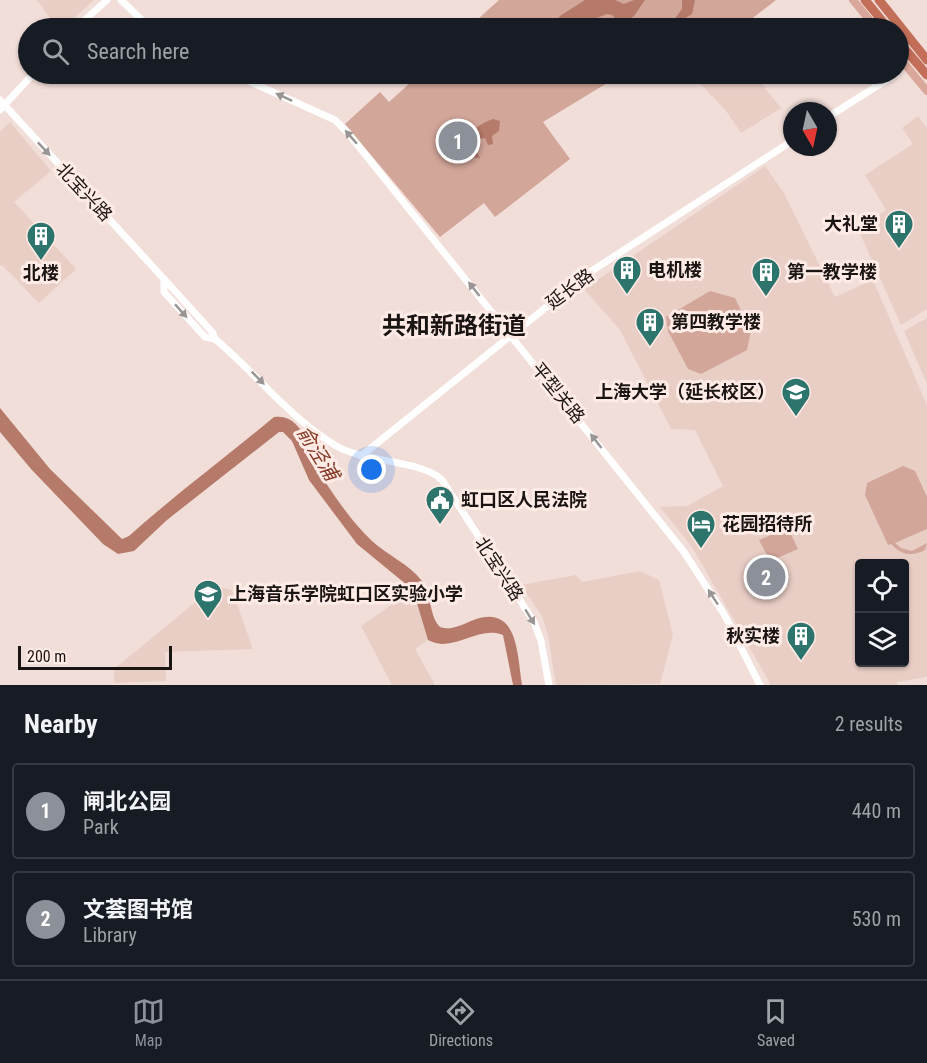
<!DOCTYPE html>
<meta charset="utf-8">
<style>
:root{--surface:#171b24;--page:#20242c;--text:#f1f3f6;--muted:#9ea1a6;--line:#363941;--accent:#8c9099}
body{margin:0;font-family:"Roboto Condensed","Noto Sans SC",sans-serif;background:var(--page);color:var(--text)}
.controls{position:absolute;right:18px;bottom:18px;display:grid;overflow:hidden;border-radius:6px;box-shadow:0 2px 4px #0004}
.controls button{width:54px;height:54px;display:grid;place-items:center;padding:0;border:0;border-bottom:2px solid var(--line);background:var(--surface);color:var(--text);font:30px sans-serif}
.compass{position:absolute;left:783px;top:102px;width:54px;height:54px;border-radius:50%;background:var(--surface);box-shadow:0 2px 4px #0004;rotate:171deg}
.scale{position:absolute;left:18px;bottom:15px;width:154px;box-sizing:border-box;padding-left:6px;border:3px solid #1a1412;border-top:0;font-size:16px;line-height:21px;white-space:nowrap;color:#1a1412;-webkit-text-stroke:4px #ffebe6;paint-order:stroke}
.you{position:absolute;left:372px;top:470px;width:21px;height:21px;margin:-15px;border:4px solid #fff;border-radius:50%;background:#1a73e8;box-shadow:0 0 0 9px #1a73e833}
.badge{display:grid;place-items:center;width:39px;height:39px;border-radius:50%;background:var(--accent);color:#fff;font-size:20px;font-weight:700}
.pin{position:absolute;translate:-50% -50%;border:3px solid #fff;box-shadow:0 2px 6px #0006}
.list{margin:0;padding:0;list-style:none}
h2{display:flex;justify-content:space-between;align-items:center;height:78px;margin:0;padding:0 24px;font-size:26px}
h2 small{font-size:20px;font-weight:400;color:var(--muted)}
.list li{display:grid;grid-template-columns:39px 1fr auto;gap:18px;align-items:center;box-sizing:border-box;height:96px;margin:0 12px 12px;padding:0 12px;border:2px solid var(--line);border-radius:6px}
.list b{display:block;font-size:22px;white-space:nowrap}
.list p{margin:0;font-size:20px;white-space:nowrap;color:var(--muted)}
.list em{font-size:20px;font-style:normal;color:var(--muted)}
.icon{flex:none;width:33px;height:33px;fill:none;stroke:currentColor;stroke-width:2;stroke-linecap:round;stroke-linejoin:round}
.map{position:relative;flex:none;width:927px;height:685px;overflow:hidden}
.search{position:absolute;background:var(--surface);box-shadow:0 2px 4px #0004;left:18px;right:18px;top:18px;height:66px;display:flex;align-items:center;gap:15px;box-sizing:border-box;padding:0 21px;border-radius:33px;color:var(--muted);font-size:22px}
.sheet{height:294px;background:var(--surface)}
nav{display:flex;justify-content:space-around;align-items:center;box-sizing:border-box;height:84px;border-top:2px solid var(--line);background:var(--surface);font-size:16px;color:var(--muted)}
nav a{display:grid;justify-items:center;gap:3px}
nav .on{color:var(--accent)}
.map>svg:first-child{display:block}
.built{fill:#e9cec6;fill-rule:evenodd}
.green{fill:#d3a69a}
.water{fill:#b67a6a}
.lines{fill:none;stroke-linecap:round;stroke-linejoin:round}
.secondary{stroke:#fff;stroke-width:7}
.primary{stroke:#daa89b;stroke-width:8}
.highway{stroke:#c26e58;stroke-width:9}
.oneway{fill:#989594}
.labels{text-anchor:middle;stroke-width:6;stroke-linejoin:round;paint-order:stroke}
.street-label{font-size:18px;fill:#1a1412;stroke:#ffebe6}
.poi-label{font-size:18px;font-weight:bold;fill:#1a1412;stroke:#ffebe6;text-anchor:start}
.water-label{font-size:20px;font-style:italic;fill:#853925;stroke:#ffebe6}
.district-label{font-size:24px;font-weight:bold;fill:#1a1412;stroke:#ffebe6}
</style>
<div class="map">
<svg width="927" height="685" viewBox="0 0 927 685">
<rect width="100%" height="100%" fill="#f2ded9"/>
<g class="built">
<polygon points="37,0 94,0 63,28 57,28"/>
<polygon points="704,74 754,74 781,108 741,133 726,111 697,80"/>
<polygon points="918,116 927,128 927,309 901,325 858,229 886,210 865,175 913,144 902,128"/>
<polygon points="10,122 51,171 14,202 76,269 39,303 2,265 0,266 0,131"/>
<path d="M765 166 784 193 835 297 873 280 927 405V677L897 682V685H771L692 547 660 507 687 506 723 486 695 430 671 429 620 330 584 289ZM860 564H904V662H860Z"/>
<polygon points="927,318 927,384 904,331"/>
<polygon points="640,571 659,580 673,635 660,684 556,685 548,635 542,616 521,585 576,575 582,582"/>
<polygon points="215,586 232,590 253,649 165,652 166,681 114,683 114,669"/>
<polygon points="413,590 428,640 415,649 435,685 392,685 361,626"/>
</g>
<g class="green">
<polygon points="499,0 776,0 740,28 468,28"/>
<polygon points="420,74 622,74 543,122 570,159 495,217 484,203 440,237 345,124 380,92 389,102"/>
<path d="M663 74H704C688 87 680 84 663 74Z"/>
<polygon points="710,291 735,298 751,331 747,350 701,374 688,369 668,331 666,317"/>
<path d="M903 466 915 471 927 497V529L895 543 901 548 912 551 927 543 925 550C912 557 901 555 891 544L888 545 865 495 867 483Z"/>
<polygon points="788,528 798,549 770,561 759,540"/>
</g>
<g class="water">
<polygon points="585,0 615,0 624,4 634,0 645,0 634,16 626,21 630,28 625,28 612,15 607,14 576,26 567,20 561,28 550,28 560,16"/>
<polygon points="682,0 695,0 692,14 682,20 678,28 668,28 682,9"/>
<path d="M493 119 500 121 499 131 492 136 493 144 488 145 485 138 478 139 477 152 480 158 471 157 468 153 471 150 465 141C469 131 483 122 493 119Z"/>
<path d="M0 408 50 469 122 539 129 536C176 494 226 457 274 417 306 412 312 461 326 483 339 503 355 525 372 541 387 555 409 564 422 581 432 595 429 616 440 627 451 631 461 625 471 621 518 602 517 653 522 685H513L503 635C477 625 454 654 428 640L413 590 357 544 309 480 292 441 283 432H279L167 520 134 551 118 554 103 544 31 469 0 432Z"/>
</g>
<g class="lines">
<g class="secondary">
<polyline points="121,0 150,28"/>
<polyline points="76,28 107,0"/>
<polyline points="233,74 335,120 348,133 684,552 724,614 760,685"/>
<polyline points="0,100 164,279 164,292 205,337 215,339"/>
<polyline points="0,110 33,74"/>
<polyline points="828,117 896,74"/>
<path d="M164 279 213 333 215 339C257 374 291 420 338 447 365 462 424 461 442 480L534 622 541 641 549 685"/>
<polyline points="361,456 590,272 792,141"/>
</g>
<g class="primary">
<polyline points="853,0 876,28"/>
<polyline points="898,56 927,91"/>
</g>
<g class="highway">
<polyline points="865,0 888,28"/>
<polyline points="879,0 927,60"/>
<polyline points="898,41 927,75"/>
</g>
</g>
<defs><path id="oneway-solid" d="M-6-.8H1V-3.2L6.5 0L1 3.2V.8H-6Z" transform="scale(1.5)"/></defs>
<g class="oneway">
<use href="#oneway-solid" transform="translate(284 97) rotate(-155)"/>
<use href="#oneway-solid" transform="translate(351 137) rotate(-131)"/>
<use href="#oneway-solid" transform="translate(44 149) rotate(47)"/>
<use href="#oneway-solid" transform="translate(474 289) rotate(-128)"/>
<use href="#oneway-solid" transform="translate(181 311) rotate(48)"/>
<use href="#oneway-solid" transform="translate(258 378) rotate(45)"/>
<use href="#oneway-solid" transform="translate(596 441) rotate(-128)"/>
<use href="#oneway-solid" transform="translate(713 597) rotate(-123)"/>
<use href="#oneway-solid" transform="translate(530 617) rotate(58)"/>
</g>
<defs>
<g id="building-pin" transform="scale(1.5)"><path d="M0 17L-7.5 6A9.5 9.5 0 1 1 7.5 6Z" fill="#2c746c" stroke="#ffebe6"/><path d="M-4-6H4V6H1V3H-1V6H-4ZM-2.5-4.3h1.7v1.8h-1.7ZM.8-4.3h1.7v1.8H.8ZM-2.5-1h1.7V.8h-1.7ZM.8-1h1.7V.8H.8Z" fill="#fff"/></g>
<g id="university-pin" transform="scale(1.5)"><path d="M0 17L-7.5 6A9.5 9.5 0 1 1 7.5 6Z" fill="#2c746c" stroke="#ffebe6"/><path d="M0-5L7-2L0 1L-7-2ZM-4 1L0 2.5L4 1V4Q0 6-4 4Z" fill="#fff"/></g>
<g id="civic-pin" transform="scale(1.5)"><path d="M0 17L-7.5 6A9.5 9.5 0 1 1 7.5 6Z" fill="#2c746c" stroke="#ffebe6"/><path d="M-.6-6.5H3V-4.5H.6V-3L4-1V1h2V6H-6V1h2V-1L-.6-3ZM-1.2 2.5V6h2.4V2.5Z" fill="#fff"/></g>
<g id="hotel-pin" transform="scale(1.5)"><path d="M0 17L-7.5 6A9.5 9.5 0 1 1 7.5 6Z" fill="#2c746c" stroke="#ffebe6"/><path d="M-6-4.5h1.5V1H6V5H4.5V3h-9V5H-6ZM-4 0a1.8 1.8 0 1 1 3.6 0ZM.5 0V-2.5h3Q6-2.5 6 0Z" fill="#fff"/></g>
<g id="school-pin" transform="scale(1.5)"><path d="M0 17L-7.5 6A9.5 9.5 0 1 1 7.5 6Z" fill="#2c746c" stroke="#ffebe6"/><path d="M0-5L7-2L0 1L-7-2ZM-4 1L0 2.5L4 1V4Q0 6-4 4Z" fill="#fff"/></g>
</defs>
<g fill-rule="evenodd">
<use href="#building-pin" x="899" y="224"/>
<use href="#building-pin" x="41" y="236"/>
<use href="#building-pin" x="627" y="270"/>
<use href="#building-pin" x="766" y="272"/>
<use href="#building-pin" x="650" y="322"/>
<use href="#university-pin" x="796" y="392"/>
<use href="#civic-pin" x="440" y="500"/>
<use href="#hotel-pin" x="701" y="524"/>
<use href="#school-pin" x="208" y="594"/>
<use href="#building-pin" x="801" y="636"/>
</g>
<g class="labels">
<g class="street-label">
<text transform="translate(84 192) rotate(47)" y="6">北宝兴路</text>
<text transform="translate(570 289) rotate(-37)" y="6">延长路</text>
<text transform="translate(558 393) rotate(51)" y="6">平型关路</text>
<text transform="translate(499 569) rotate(57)" y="6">北宝兴路</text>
</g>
<g class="poi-label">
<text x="878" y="230" text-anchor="end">大礼堂</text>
<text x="648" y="276">电机楼</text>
<text x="787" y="278">第一教学楼</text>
<text x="41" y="279" text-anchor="middle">北楼</text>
<text x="671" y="328">第四教学楼</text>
<text x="775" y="398" text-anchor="end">上海大学（延长校区）</text>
<text x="461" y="506">虹口区人民法院</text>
<text x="722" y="530">花园招待所</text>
<text x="229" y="600">上海音乐学院虹口区实验小学</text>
<text x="780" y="642" text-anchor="end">秋实楼</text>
</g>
<g class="water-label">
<text transform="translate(318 453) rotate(58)" y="7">俞泾浦</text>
</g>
<g class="district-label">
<text x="454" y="334">共和新路街道</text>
</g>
</g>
</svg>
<div class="controls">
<button><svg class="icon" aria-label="locate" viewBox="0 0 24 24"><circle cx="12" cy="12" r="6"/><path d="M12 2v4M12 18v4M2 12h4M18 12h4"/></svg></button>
<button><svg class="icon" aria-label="layers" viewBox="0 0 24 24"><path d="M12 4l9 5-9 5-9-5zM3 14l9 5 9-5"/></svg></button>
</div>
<svg class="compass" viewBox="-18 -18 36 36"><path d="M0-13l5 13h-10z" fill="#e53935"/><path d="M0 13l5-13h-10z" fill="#9ea1a6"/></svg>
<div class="scale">200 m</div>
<div class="you"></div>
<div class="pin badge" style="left:458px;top:141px">1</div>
<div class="pin badge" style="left:766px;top:577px">2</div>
<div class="search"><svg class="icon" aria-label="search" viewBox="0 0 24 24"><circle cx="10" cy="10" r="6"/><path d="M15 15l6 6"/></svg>Search here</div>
</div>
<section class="sheet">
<h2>Nearby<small>2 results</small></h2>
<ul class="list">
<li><span class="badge">1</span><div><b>闸北公园</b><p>Park</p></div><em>440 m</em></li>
<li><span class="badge">2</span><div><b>文荟图书馆</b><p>Library</p></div><em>530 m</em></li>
</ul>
</section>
<nav>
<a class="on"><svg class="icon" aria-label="map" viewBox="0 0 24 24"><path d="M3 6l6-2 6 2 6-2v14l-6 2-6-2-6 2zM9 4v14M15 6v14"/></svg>Map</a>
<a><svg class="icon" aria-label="directions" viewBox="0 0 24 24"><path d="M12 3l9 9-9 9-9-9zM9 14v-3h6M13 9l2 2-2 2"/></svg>Directions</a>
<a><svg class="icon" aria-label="saved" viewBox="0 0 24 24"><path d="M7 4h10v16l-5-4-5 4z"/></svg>Saved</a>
</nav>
